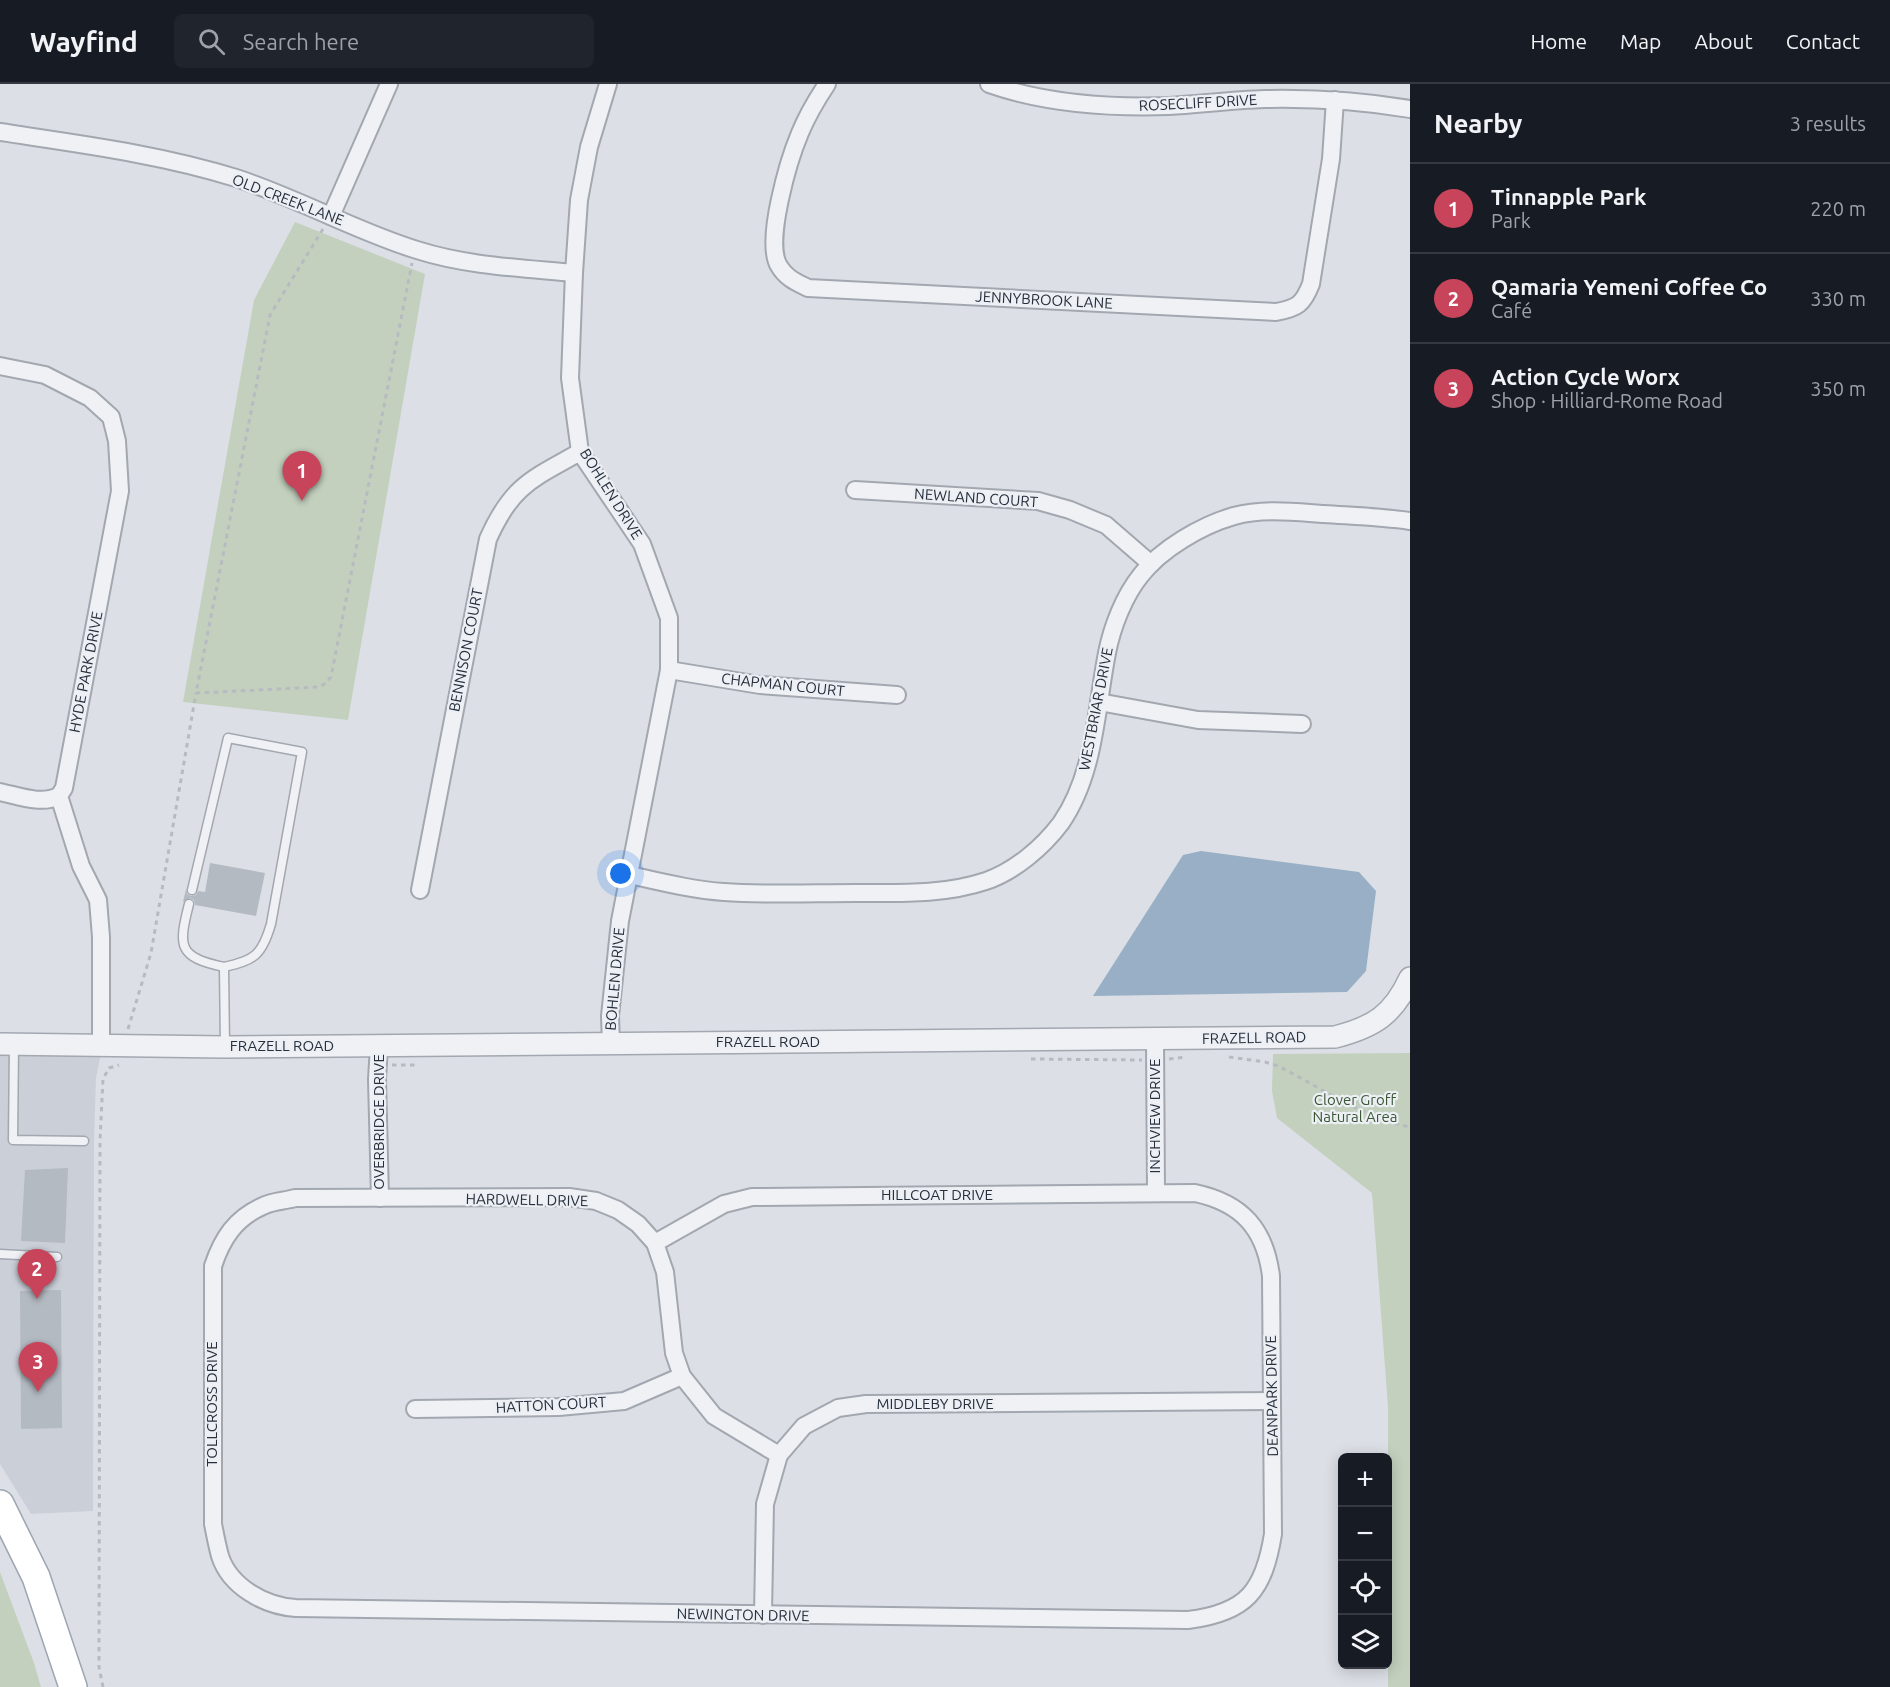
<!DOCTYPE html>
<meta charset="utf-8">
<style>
:root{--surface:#171b24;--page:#20242c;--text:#f1f3f6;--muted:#9ea1a6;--line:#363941;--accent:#c8445a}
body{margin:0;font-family:Ubuntu,sans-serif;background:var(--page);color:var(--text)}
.controls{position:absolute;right:18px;bottom:18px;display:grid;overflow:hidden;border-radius:9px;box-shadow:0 3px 15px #0003}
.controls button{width:54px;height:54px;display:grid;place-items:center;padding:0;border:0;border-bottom:2px solid var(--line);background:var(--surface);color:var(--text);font:30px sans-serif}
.you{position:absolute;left:621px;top:790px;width:21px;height:21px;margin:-15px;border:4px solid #fff;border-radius:50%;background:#1a73e8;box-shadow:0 0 0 9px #1a73e833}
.badge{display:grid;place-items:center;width:39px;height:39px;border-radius:50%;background:var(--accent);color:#fff;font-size:20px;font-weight:700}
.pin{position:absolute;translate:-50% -50px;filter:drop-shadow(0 2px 3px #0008)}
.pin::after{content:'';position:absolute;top:32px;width:21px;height:18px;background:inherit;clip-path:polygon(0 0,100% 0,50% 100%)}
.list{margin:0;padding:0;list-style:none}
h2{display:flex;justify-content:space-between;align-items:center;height:78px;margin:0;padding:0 24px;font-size:26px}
h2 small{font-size:20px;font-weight:400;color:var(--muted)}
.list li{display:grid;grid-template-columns:39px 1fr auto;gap:18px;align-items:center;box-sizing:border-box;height:90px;padding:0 24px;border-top:2px solid var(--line)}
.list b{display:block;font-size:22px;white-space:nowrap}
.list p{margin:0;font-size:20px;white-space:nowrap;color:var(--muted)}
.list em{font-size:20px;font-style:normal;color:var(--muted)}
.icon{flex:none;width:33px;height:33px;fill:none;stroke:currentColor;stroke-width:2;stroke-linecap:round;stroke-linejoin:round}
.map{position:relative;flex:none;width:1410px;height:1603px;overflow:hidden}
header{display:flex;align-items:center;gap:36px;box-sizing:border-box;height:84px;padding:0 30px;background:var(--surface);border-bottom:2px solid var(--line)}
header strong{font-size:28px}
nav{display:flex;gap:33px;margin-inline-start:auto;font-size:21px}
.search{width:420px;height:54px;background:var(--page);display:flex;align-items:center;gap:15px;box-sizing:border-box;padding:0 21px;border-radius:9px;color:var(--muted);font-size:22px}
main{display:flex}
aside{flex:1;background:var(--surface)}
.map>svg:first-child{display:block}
.built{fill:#cbcfd8}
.green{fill:#c3d0be}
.water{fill:#98afc5}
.building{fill:#b4bac2}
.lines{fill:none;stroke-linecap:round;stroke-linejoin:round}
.service-casing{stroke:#a2a7b0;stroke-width:11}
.minor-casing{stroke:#a2a7b0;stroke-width:20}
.tertiary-casing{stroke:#a2a7b0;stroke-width:24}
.primary-casing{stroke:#9ca5b1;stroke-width:30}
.path{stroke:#b7bbc1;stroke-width:3;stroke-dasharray:4.5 4.5;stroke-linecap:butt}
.service{stroke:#eff1f5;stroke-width:8}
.minor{stroke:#eff1f5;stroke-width:16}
.tertiary{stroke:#eff1f5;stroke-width:21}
.primary{stroke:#fff;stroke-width:27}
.labels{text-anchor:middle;stroke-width:4.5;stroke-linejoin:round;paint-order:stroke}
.street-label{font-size:15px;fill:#272f3c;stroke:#eceff4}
.park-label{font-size:15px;fill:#3b5735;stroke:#eceff4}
</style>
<header>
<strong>Wayfind</strong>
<div class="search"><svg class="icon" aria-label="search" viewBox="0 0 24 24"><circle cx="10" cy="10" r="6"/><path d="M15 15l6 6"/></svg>Search here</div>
<nav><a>Home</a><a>Map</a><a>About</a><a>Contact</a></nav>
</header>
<main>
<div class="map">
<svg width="1410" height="1603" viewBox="0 0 1410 1603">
<rect width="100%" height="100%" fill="#dce0e6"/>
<polygon class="built" points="0,968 101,970 96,994 94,1056 93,1427 31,1430 0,1380"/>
<g class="green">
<polygon points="295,138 425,190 348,636 183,618 254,216"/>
<polygon points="1410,969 1410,1603 1388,1603 1388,1323 1372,1109 1277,1034 1272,1007 1273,970"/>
<polygon points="0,1488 34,1579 41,1603 0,1603"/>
</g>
<polygon class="water" points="1201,767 1359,788 1376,807 1366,887 1347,908 1093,912 1183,771"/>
<g class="building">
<polygon points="210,779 265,789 256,832 195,821 194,816 190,814 183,818 186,805 187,810 191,812 196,811 198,807 205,808"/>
<polygon points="68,1084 65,1159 21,1157 25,1086"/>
<polygon points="61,1206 62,1344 21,1345 20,1207"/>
</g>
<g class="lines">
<g class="service-casing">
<g id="service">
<path d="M192 806 228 654 302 668 271 840C262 871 255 876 224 883L225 962"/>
<path d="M189 820C178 863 178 873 224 883"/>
<polyline points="14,960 13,1056 84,1057"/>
<polyline points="0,1170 57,1173"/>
</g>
</g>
<g class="minor-casing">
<g id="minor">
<polyline points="608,0 589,63 579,116 574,189 570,294 580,368 642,460 669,534 669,586 620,837 610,932 611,960"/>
<path d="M827 0C817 15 807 32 800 49 789 75 764 158 779 182 786 194 796 198 808 204L1276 228C1298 224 1303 220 1311 200L1331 75 1335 16"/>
<path d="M989 0C1046 20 1108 24 1169 22 1201 20 1233 16 1265 15 1313 14 1362 17 1410 25"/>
<path d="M0 48C79 60 159 70 236 94 298 114 355 147 417 166 467 182 521 184 574 189"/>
<polyline points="331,132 389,0"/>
<polyline points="0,282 45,291 90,314 111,333 117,357 120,407 64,704 59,712 81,782 98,816 101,853 101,961"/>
<polyline points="855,406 1038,417 1070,426 1106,441 1151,480"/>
<polyline points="669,586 760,601 897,611"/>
<polyline points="1099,618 1198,636 1302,640"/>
<path d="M0 708C19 712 41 721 59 712"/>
<path d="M630 791C661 798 693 806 724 808 768 811 812 809 856 809 900 809 944 811 986 797 1015 787 1043 763 1061 739 1095 690 1096 625 1107 569 1112 543 1124 512 1141 491 1161 465 1202 441 1234 432 1262 424 1295 428 1324 430 1353 432 1382 433 1410 437"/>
<path d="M420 806 488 455C512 401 532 395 580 368"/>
<polyline points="1155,955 1156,1109"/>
<polyline points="379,962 377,995 380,1114"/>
<path d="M655 1159 724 1120 752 1113 1195 1109C1242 1119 1265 1145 1271 1192L1273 1450C1264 1506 1247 1529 1188 1536L296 1524C265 1522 230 1503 220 1472 217 1461 215 1450 213 1440V1182C222 1155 235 1134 263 1122 272 1117 285 1117 295 1114L569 1113 596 1117 618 1126 638 1140 655 1159 665 1188 674 1269 682 1292 714 1332 779 1371"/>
<polyline points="415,1325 559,1323 624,1317 682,1292"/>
<polyline points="763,1531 765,1420 779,1371 804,1342 838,1324 866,1320 1272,1317"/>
</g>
</g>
<g class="tertiary-casing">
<path id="tertiary" d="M0 960 225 963 1335 953C1374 943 1393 931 1410 894"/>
</g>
<g class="primary-casing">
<polyline id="primary" points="0,1420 36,1493 73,1603"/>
</g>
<g class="path">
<polyline points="323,145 270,231 196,609 319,603 326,599 331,593 412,179"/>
<polyline points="128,945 151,869 196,609"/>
<path d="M1229 973 1265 978 1278 982C1322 1004 1361 1033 1410 1043"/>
<polyline points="1031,975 1142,976"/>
<polyline points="1169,975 1187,973"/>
<polyline points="392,981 416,981"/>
<polyline points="103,1603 99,1583 100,1056 103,995 109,984 119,981"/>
</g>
<use href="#service" class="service"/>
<use href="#minor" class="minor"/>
<use href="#tertiary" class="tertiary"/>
<use href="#primary" class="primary"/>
</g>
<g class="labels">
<g class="street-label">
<text transform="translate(1198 19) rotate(-3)" y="5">ROSECLIFF DRIVE</text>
<text transform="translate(288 116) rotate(21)" y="5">OLD CREEK LANE</text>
<text transform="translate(1044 216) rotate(3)" y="5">JENNYBROOK LANE</text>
<text transform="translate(611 410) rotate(58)" y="5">BOHLEN DRIVE</text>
<text transform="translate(976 414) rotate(4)" y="5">NEWLAND COURT</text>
<text transform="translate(466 566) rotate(-79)" y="5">BENNISON COURT</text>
<text transform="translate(86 588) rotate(-79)" y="5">HYDE PARK DRIVE</text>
<text transform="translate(783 601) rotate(6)" y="5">CHAPMAN COURT</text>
<text transform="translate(1096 625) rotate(-79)" y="5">WESTBRIAR DRIVE</text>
<text transform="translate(615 895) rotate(-85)" y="5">BOHLEN DRIVE</text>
<text transform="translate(1254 954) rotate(-1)" y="5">FRAZELL ROAD</text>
<text x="768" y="963">FRAZELL ROAD</text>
<text x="282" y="967">FRAZELL ROAD</text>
<text transform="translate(1155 1032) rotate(-90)" y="5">INCHVIEW DRIVE</text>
<text transform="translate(379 1038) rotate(-90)" y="5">OVERBRIDGE DRIVE</text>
<text x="937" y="1116">HILLCOAT DRIVE</text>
<text transform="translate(527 1116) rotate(1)" y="5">HARDWELL DRIVE</text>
<text transform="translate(1272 1312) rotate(-91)" y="5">DEANPARK DRIVE</text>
<text transform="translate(212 1320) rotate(-90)" y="5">TOLLCROSS DRIVE</text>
<text x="935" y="1325">MIDDLEBY DRIVE</text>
<text transform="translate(551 1321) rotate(-3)" y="5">HATTON COURT</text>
<text transform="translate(743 1531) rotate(1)" y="5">NEWINGTON DRIVE</text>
</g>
<g class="park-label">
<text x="1355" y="1021">Clover Groff<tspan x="1355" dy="17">Natural Area</tspan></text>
</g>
</g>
</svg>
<div class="controls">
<button>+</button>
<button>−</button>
<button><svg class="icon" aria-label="locate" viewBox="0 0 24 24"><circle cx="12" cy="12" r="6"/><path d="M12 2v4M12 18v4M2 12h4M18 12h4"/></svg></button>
<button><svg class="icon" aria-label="layers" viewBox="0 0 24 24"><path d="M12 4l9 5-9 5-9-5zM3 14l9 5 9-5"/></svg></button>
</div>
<div class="you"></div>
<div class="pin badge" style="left:302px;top:417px">1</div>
<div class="pin badge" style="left:37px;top:1215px">2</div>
<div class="pin badge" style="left:38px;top:1308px">3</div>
</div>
<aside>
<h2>Nearby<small>3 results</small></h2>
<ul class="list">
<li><span class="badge">1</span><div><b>Tinnapple Park</b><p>Park</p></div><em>220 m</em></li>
<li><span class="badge">2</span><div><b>Qamaria Yemeni Coffee Co</b><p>Café</p></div><em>330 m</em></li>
<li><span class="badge">3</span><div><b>Action Cycle Worx</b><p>Shop · Hilliard-Rome Road</p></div><em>350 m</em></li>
</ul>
</aside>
</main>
